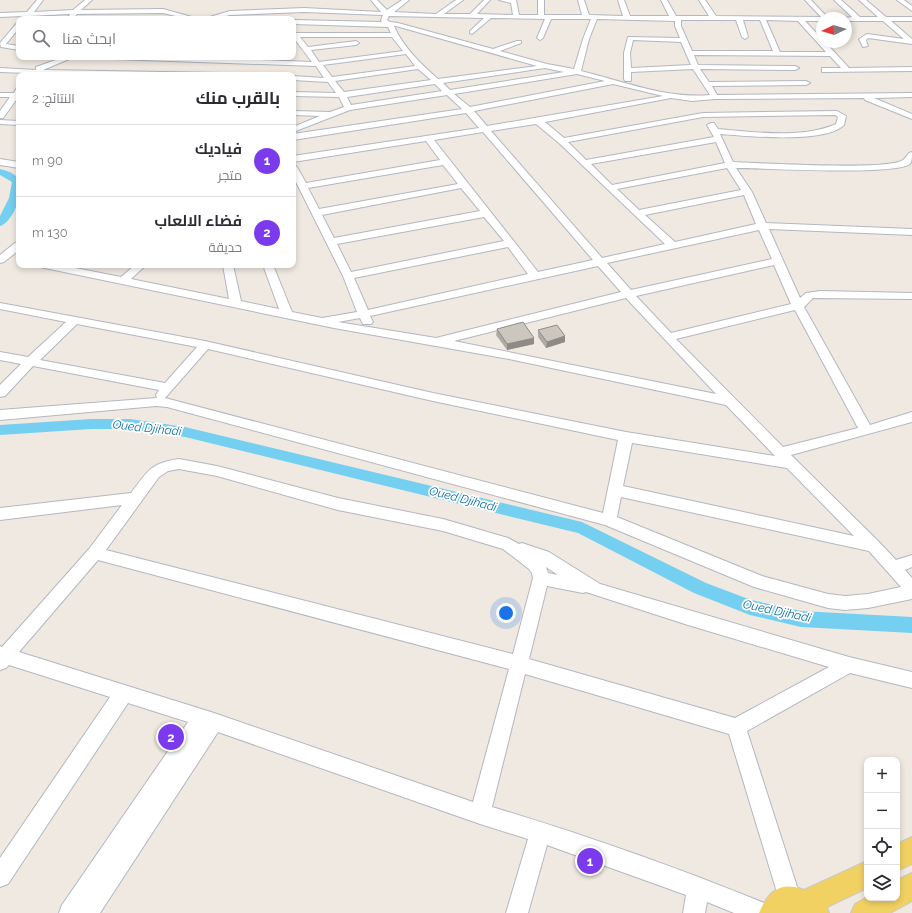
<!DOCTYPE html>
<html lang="ar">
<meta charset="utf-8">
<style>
:root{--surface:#fff;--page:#f7f7f7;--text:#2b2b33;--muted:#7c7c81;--line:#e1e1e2;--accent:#7c3aed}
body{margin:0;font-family:Raleway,Cairo,sans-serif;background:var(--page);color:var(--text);direction:rtl}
.controls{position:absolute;right:12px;bottom:12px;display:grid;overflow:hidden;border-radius:8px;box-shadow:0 2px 6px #0003}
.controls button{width:36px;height:36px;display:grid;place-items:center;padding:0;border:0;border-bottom:1px solid var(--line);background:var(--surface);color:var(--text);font:20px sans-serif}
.compass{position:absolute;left:816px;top:12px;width:36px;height:36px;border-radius:50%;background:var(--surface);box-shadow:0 2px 6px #0003;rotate:266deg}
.you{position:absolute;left:506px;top:613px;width:14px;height:14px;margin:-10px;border:3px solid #fff;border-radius:50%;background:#1a73e8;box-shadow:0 0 0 6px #1a73e833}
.badge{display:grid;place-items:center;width:26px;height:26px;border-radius:50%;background:var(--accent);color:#fff;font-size:13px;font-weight:700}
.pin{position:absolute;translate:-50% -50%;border:2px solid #fff;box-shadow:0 1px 4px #0006}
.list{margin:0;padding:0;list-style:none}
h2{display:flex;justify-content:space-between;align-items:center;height:52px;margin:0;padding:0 16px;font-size:17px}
h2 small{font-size:13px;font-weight:400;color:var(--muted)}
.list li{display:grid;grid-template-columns:26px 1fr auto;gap:12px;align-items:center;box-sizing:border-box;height:72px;padding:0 16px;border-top:1px solid var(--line)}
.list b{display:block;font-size:15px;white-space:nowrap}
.list p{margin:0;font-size:13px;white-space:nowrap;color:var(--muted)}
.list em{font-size:13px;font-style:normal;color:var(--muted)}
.icon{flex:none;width:22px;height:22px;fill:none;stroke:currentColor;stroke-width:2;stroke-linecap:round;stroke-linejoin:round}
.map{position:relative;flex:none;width:912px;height:913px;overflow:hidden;direction:ltr}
.search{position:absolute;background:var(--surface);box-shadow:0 2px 6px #0003;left:16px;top:16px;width:280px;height:44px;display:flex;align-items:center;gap:10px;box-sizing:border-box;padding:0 14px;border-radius:8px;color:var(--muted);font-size:15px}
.panel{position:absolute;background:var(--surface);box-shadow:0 2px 6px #0003;left:16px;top:72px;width:280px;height:196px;border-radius:8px;direction:rtl}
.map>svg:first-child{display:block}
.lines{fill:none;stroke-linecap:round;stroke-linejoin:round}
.canal{fill:#75cff0;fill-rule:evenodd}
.minor-casing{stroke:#b4b7c1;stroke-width:2}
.major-casing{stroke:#c9c9c9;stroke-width:2}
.minor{fill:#fff;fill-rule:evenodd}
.major{fill:#f2d163;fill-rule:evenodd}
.wall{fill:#afaba4}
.shaded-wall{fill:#8e8b86}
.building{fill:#cbc7bf;stroke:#8e8b86}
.labels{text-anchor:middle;stroke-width:3.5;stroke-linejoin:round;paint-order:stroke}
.water-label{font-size:12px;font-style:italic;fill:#0d6fa3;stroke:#fff}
</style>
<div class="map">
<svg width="912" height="913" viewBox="0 0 912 913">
<rect width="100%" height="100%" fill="#efe9e1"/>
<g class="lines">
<g class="canal">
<path d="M0 169 10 172 19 178C19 184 20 191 19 197 18 206 9 224 0 226V216L9 198 12 182 0 175Z"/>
<polygon points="91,419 130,419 185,427 582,522 706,583 751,600 801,611 912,617 912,633 801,627 750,615 694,593 578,533 185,437 130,429 91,429 0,435 0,425"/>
</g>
<g class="minor-casing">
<g id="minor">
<polygon points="37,0 43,0 34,12 73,10 85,0 92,0 81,10 163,9 199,19 188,19 163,13 77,14 73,19 67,19 70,14 30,16 28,19 22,19 23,16 0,17 0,13 27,12"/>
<path d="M371 0H377L387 10 402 0H409L394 12 436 14 456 0H463L444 14H470L484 0H490L477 14 513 15 511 3 499 0H516L519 15H538V0H544V15H582L578 0H584L589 15 623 16 618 0H624L630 16H669L661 0H667L676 16H709L699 0H705L716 16 821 17 805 0H811L828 18H822V21H805L822 39V42H825L849 68 912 67V71L825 72H822V68H841L830 56 694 55 698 65 795 66 799 68 795 70 700 69 709 82 806 81 810 83 806 85 712 86 717 95 912 93V97L874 98 912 114V119L865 100 864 98 715 99 692 101 671 98 545 122 564 138 703 113 837 111 846 116 844 125C825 144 747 136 720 134L733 162C760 163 887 171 903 160 905 159 907 155 909 153L912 152C912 156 912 162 910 164 893 176 764 168 736 168L752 192 766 223 912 229V235L769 229 800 298 806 293 820 291 912 293V299L813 298 804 307 870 425 912 412V422L791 455 879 542 896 560 912 555V567L905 570 912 578V599L868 608 845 610 828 608 754 587 605 525 167 407 156 406 0 420V410L157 398 156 395 159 390 33 366 5 396 0 397V385L21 364 0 360V352L28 357 66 322 0 309V303L205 341 433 393 626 432 775 456 726 405 509 359 334 328 40 267 39 265H60L121 277 135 265H146L131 279 229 299 223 265H233L241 301 279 309 263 265H273L292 312 322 318 357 312 343 276 293 176V164L297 167 306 183 440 160 426 141 293 162V156L479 128 466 113 293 140V134L462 109 447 95 350 110 293 132V127L320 116 293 115V111L330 112 344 107 339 97 293 96V92L336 93 328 82 293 80V76L324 78 316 66 114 59 110 57H176L312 62 293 37V33H391L388 27 293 24V20L382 22 381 20 383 15 304 12 230 15 214 19H203L230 11 304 8 381 12ZM389 16 484 18 470 31V33L472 34 491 18 545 19 537 38 540 40 543 38 551 19H591L583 39 574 69 547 64 500 51 521 43V41H517L493 49 398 23 390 22 387 20ZM597 19 675 21V26L680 38 628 37 624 53V79L625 81H631V72L693 69 710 95C667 99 622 81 581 71L589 39ZM681 20H736L742 37 745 39 748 37 743 20H760L773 51H692L681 26ZM766 20 798 21 826 52H780ZM394 26H396L537 66 438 79C420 63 403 47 394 26ZM300 37H392L403 51 319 62 311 50 356 45 359 43 356 41 308 47ZM633 40 681 42 691 65 631 68 630 53ZM406 54 415 66 332 77 323 65ZM545 68 564 72 450 90 443 83ZM418 69 431 80 344 92 335 81ZM577 74 605 81 470 107 454 94ZM435 84 442 91 351 105 347 97ZM613 84 663 96 487 126 474 111ZM835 115 838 117 836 124C803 139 753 132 718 129L714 123H711L707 125 714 137 586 160 568 142 703 117ZM536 124 559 143 665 244 602 258 491 131ZM483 132 593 260 538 272 434 140ZM716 142 725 163 612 185 591 164ZM443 165 458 184 319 209 308 188ZM727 168 741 190 639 210 617 189ZM461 188 480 211 334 238 322 215ZM744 195 756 224 675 242 645 215ZM484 217 504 241 351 272 337 244ZM759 230 772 259 631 290 607 263ZM508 247 528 274 368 310 354 278ZM774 265 791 304 671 333 636 296ZM598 266 621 292 436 338 338 322 360 318 363 324H371L373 322 370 316ZM626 298 716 394 454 341ZM795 310 858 428 783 447 676 339ZM77 324 197 347 165 383 40 360ZM208 349 433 401 618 440 603 513 165 398ZM632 443 787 468 854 536 623 486ZM621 497 869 551 901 587 868 594 845 596 828 594 762 576 617 517Z"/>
<polygon points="834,0 841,0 860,17 878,17 859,0 866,0 886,17 912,17 912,21 891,21 912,39 912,44 868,38 866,40 868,46 863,47 859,39 867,34 904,39 883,21 846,21 846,18 844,18 852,17"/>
<polygon points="897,0 904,0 912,6 912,11"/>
<polygon points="19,22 19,28 6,44 19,46 19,50 1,47 0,43 17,23"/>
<polygon points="64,57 74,57 43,70 223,73 227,75 82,75 0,72 0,68 36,70 36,67"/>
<polygon points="16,89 19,89 19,96 3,118 0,118 0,111 10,97 0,97 0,93 14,93"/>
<polygon points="0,120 19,121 19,125 0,124"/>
<polygon points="0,159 19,162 19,168 0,165"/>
<polygon points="19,242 19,250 4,262 0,263 0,255 15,243"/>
<path d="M179 459 217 466 338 498 443 519 508 538 519 544 522 543 549 552 600 584 849 657 912 672V688L850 673 747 731 801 899 798 907 790 910 782 907 779 899 729 734 525 674 492 807C585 835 679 868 769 905L772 913H734L707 902 705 913H683L686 895 547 845 528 913H506L528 839 480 824 218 732 100 913H59L62 905 188 722 128 703 8 884 0 887V858L110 697 9 665 6 668 0 670V646L2 647 89 549 122 505 0 520V508L131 493C148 471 150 463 179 459ZM179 469 217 476 338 510 443 531 503 549 529 569 532 573 533 578 513 654 106 550 159 477 168 471ZM98 560 509 669 473 802 214 713 19 652ZM546 567 558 575 548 573ZM547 586 583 593 586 592 688 625 829 667 735 718 529 659Z"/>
</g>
</g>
<g class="major-casing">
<g id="major">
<polygon points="912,837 912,864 897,871 897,844"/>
<path d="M867 861V888L827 907 829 913H759C768 892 780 880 804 890Z"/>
<polygon points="912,873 912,901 890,913 851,913 855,904 867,897 867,898 897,898 897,880"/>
</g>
</g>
<use href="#minor" class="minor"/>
<use href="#major" class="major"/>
</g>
<g class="wall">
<polygon points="497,329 534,344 507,350 496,335"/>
<polygon points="538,330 565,336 565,342 546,348 538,337"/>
</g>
<g class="shaded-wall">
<polygon points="565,336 565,342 546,348 547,342"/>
<polygon points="534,338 534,344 507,350 507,344"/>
</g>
<g class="building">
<polygon points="523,322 534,338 507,344 497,329"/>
<polygon points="557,325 565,336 547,342 538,330"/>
</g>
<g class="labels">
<g class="water-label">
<text transform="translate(147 428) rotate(6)" y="4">Oued Djihadi</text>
<text transform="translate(463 499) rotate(14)" y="4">Oued Djihadi</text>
<text transform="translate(777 611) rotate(12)" y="4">Oued Djihadi</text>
</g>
</g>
</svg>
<div class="controls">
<button>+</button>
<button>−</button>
<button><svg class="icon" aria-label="locate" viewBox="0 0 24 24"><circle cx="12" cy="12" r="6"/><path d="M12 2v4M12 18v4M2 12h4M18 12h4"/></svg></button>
<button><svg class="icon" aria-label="layers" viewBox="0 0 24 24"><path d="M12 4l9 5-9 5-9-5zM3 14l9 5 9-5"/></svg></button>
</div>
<svg class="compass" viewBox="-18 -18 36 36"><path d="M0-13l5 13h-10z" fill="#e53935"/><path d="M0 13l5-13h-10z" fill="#7c7c81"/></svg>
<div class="you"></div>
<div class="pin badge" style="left:590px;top:861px">1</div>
<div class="pin badge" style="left:171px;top:737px">2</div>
<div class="search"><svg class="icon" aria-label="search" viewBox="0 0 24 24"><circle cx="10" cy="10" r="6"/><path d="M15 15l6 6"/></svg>ابحث هنا</div>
<section class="panel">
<h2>بالقرب منك<small>النتائج: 2</small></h2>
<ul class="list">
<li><span class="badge">1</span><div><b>فياديك</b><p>متجر</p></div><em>90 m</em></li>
<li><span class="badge">2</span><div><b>فضاء الالعاب</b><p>حديقة</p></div><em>130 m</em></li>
</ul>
</section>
</div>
